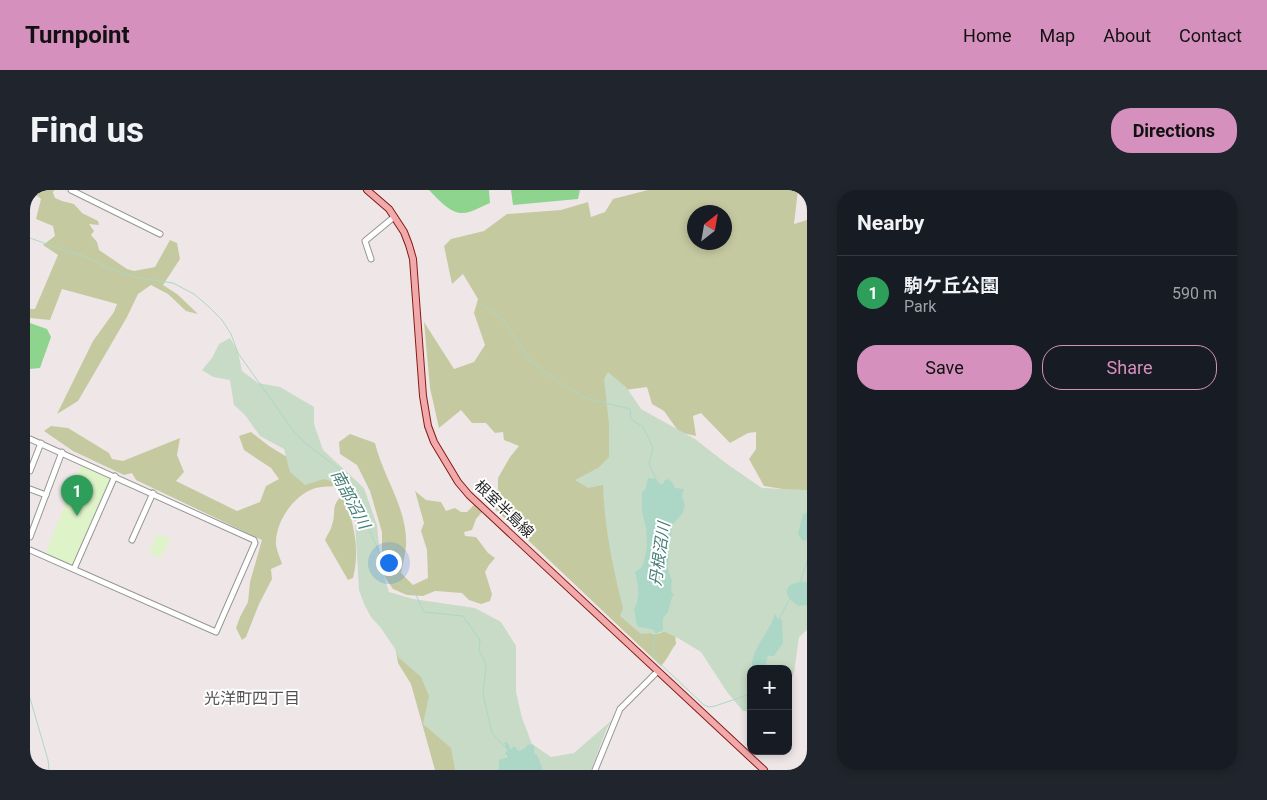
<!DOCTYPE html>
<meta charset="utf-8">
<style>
:root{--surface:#171b24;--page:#20242c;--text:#f1f3f6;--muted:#9ea1a6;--line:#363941;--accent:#d690bd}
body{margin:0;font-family:Roboto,"Noto Sans JP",sans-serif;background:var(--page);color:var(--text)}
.controls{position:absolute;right:15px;bottom:15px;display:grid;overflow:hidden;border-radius:10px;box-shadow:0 2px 8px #0003}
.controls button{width:45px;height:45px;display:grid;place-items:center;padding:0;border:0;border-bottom:1px solid var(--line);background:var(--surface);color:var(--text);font:25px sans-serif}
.compass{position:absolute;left:657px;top:15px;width:45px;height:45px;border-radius:50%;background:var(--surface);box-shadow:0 2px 8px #0003;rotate:31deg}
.you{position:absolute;left:358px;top:372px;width:18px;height:18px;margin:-12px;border:4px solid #fff;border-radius:50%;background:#1a73e8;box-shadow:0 0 0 8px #1a73e833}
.badge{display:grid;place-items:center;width:32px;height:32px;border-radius:50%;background:var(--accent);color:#fff;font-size:16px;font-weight:700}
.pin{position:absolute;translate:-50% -41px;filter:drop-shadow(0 1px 2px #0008)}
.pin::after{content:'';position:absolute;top:26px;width:18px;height:15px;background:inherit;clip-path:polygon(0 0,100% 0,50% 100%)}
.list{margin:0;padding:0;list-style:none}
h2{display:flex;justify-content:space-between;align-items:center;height:65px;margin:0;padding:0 20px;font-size:21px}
h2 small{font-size:16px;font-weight:400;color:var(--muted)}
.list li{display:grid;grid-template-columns:32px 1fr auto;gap:15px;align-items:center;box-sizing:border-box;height:75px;padding:0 20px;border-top:1px solid var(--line)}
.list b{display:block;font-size:19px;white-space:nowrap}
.list p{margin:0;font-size:16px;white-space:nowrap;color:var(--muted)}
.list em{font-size:16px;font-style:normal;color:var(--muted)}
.actions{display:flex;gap:10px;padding:15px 20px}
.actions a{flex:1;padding:11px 0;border:1px solid var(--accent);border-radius:20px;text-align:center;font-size:18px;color:var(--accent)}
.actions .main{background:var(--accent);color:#111}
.map{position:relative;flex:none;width:777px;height:580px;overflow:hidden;border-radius:20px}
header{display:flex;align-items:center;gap:30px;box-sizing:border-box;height:70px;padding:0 25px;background:var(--accent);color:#111}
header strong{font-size:24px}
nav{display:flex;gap:28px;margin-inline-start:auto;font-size:18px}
.intro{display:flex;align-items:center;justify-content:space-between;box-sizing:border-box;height:120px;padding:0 30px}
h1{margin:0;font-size:35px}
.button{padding:12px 22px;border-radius:20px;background:var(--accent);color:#111;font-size:18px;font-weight:700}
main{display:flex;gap:30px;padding:0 30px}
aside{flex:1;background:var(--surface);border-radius:20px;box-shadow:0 2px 8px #0003}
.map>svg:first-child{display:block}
.forest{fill:#c5c9a0;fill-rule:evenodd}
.wetland{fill:#c7dbc6}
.park{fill:#dff3c9}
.pitch{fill:#8ed48f}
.water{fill:#acd7c7}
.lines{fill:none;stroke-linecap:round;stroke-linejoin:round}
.stream{stroke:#acd7c7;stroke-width:1}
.minor-casing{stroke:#969696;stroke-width:7}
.major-casing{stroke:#881912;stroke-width:8}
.minor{stroke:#fff;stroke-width:5}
.major{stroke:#f1aaac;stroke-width:6}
.labels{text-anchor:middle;stroke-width:4;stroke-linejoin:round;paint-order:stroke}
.street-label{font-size:15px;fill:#1f1f1f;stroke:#fff}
.water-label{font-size:16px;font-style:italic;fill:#467f79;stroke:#fff}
.neighbourhood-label{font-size:16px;fill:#525252;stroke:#fff}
</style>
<header>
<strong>Turnpoint</strong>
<nav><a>Home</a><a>Map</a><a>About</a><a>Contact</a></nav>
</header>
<div class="intro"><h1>Find us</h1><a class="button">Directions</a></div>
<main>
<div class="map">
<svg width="777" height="580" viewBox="0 0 777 580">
<rect width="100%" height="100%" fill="#efe7e7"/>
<g class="forest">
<polygon points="0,0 24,0 23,3 25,8 32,11 44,14 52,23 68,31 69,35 59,34 64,41 61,45 67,52 69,60 97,79 104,81 125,77 140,50 147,53 150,69 133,95 147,104 168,124 156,121 138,104 121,95 108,104 97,127 48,211 27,224 63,151 84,122 87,114 32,99 20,130 0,128 0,119 5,119 28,65 13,55 25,46 23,36 6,29 11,9"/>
<path d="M618 0H768L764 34 777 30V303L734 296 719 269 726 259V242L718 243 700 253 671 223 663 226 666 246 649 242 634 221 622 214 617 197 595 200 607 438 624 444 631 443 635 438 644 434 646 454C640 461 638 469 631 476L447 302 468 300V288L480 267 489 256 474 250 473 242 465 243 456 233H442L431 220 409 238 400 198 394 132 424 179 444 172 455 155 444 123 448 109 433 84 422 94 414 56 421 49 454 41 477 24 531 20 558 12 561 27 575 22 583 9ZM664 22H694V52H664Z"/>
<path d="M21 236 38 238 79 263 82 269 93 271 150 248 147 265 154 282 146 291 207 321 230 312 236 296 249 289 241 278 214 260 209 246 221 242 239 256 257 267 259 278 270 285 307 288 306 296C299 297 290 296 283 299 262 307 245 333 246 355 247 361 250 368 252 374L241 379 242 389 229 414 216 447 212 450 206 438 210 427 218 412 220 392 232 350 106 290 102 283 94 285 43 261 14 241Z"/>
<path d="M320 244 345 253C353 287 378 319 376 356 375 365 373 374 371 383L383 395 398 388 397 360 391 341 394 333 385 301 396 310 411 312 416 321 425 318 431 322H437L444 315 452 322 446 329 442 340 434 342 435 346 446 347 458 363 465 368 459 375 455 382 462 404 460 411 451 414 439 410 432 403 405 401 393 406 377 405 363 399 352 383V342L340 301 327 275 310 264 309 252Z"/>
<path d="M315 303C322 334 331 356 323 388L318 390 295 350C297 345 301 340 302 335 307 320 299 316 315 303Z"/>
<polygon points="364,449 406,462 428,580 405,580 381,494 368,473"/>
</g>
<g class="wetland">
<path d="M200 148 208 162 212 181 228 193 250 197 284 217V234L293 260 334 298 347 335 351 377 359 402 383 409 445 418 471 432 486 456V502L492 528 502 554 489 561 486 559H482L474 554C482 565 472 569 469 580H425L421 558 393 534 399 506 391 487 368 467 365 459 351 438 341 427 334 414 329 400 325 332 314 295 294 289 275 295 260 282 254 259 230 246 215 225 204 215 200 190 183 187 172 180 182 168 189 154Z"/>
<path d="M578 182 597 198 611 219 665 249 697 274 732 298 777 300V440L769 447 764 483 758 498V479H721V521H713L697 502 671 462 648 448 635 442 611 444 590 426 593 418C583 379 574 335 573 295L558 298 545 290 568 278 579 267V234L574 189Z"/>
<polygon points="582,530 577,538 561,580 513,580 508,566 504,563 505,556 521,567 544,563"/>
</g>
<g class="park">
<polygon points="52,273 81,287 42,376 15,364"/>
<polygon points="127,344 140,349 131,368 119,363"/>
</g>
<g class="pitch">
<path d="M399 0H459L460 13C452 16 443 22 434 23 420 24 408 9 399 0Z"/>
<polygon points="481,0 550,0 548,9 483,15"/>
<polygon points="0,133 17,139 21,147 10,178 0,179"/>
</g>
<g class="water">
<path d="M625 287 630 294H633L634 291 638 289 642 292 645 298 654 299 652 306 655 316 652 324 643 334 639 353 638 379 642 391 641 401 644 405 642 407 638 422 633 428V440L626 444 624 440 607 436 604 419C611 407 608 395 605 382L611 378 614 372 617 356 616 337 612 322V302L615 300 618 288 624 289Z"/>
<polygon points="777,323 777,350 773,351 768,344 773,324"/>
<path d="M777 392V415L769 416C749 404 755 391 777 392Z"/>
<path d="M745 423 747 428 752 430 753 453 744 466H738L736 472 737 479H722C720 459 741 441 745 423Z"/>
<polygon points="477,552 481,559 484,556 489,561 496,557 497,555 502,554 505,556 504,563 508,566 513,580 469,580 469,570 477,567 475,563 477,561 474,553"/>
</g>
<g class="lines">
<g class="stream">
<polyline points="0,48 36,61 57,67 79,78 109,88 143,93 164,104 178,116 192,130 201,144 208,163 262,239 275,253 309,279 317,293 319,302 327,313 359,384 367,393 386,405 394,422 433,426 450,450 449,461 455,471 456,477 453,504 462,543 476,558"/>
<polyline points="453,115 474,131 499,169 517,184 555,208 600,219 601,229 613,237 620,251 623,258 619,274 625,287"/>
<polyline points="770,393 777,371"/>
<polyline points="749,429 760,408"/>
<polyline points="625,442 623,461 624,468 674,515 679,517 685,516 721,504"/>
<polyline points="0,508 18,570 19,580"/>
</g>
<g class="minor-casing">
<g id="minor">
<polyline points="41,0 130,44"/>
<polyline points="341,69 335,51 364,27"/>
<polyline points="0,249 224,350 225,353 186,442 0,360"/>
<polyline points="0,281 11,253"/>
<polyline points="0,299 16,305"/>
<polyline points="0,347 32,262"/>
<polyline points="102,350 123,303"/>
<polyline points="44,379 85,286"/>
<polyline points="565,580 590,519 628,481"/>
</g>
</g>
<g class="major-casing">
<polyline id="major" points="337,0 359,19 374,42 379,55 383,69 393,206 398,236 404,252 428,292 439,305 734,580"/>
</g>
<use href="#minor" class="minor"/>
<use href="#major" class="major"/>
</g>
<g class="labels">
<g class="street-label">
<text transform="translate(474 319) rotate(44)" y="5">根室半島線</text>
</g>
<g class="water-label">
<text transform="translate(321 309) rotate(62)" y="6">南部沼川</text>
<text transform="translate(629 364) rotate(-82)" y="6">丹根沼川</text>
</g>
<g class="neighbourhood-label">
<text x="222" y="514">光洋町四丁目</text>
</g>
</g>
</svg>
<div class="controls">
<button>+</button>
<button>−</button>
</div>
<svg class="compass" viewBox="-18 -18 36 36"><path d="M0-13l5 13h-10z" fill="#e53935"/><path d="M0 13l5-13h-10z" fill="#9ea1a6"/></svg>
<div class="you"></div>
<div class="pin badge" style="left:47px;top:326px;background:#2e9e5b">1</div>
</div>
<aside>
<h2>Nearby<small></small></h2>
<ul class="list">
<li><span class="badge" style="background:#2e9e5b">1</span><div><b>駒ケ丘公園</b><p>Park</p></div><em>590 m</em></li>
</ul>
<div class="actions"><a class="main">Save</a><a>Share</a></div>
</aside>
</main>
